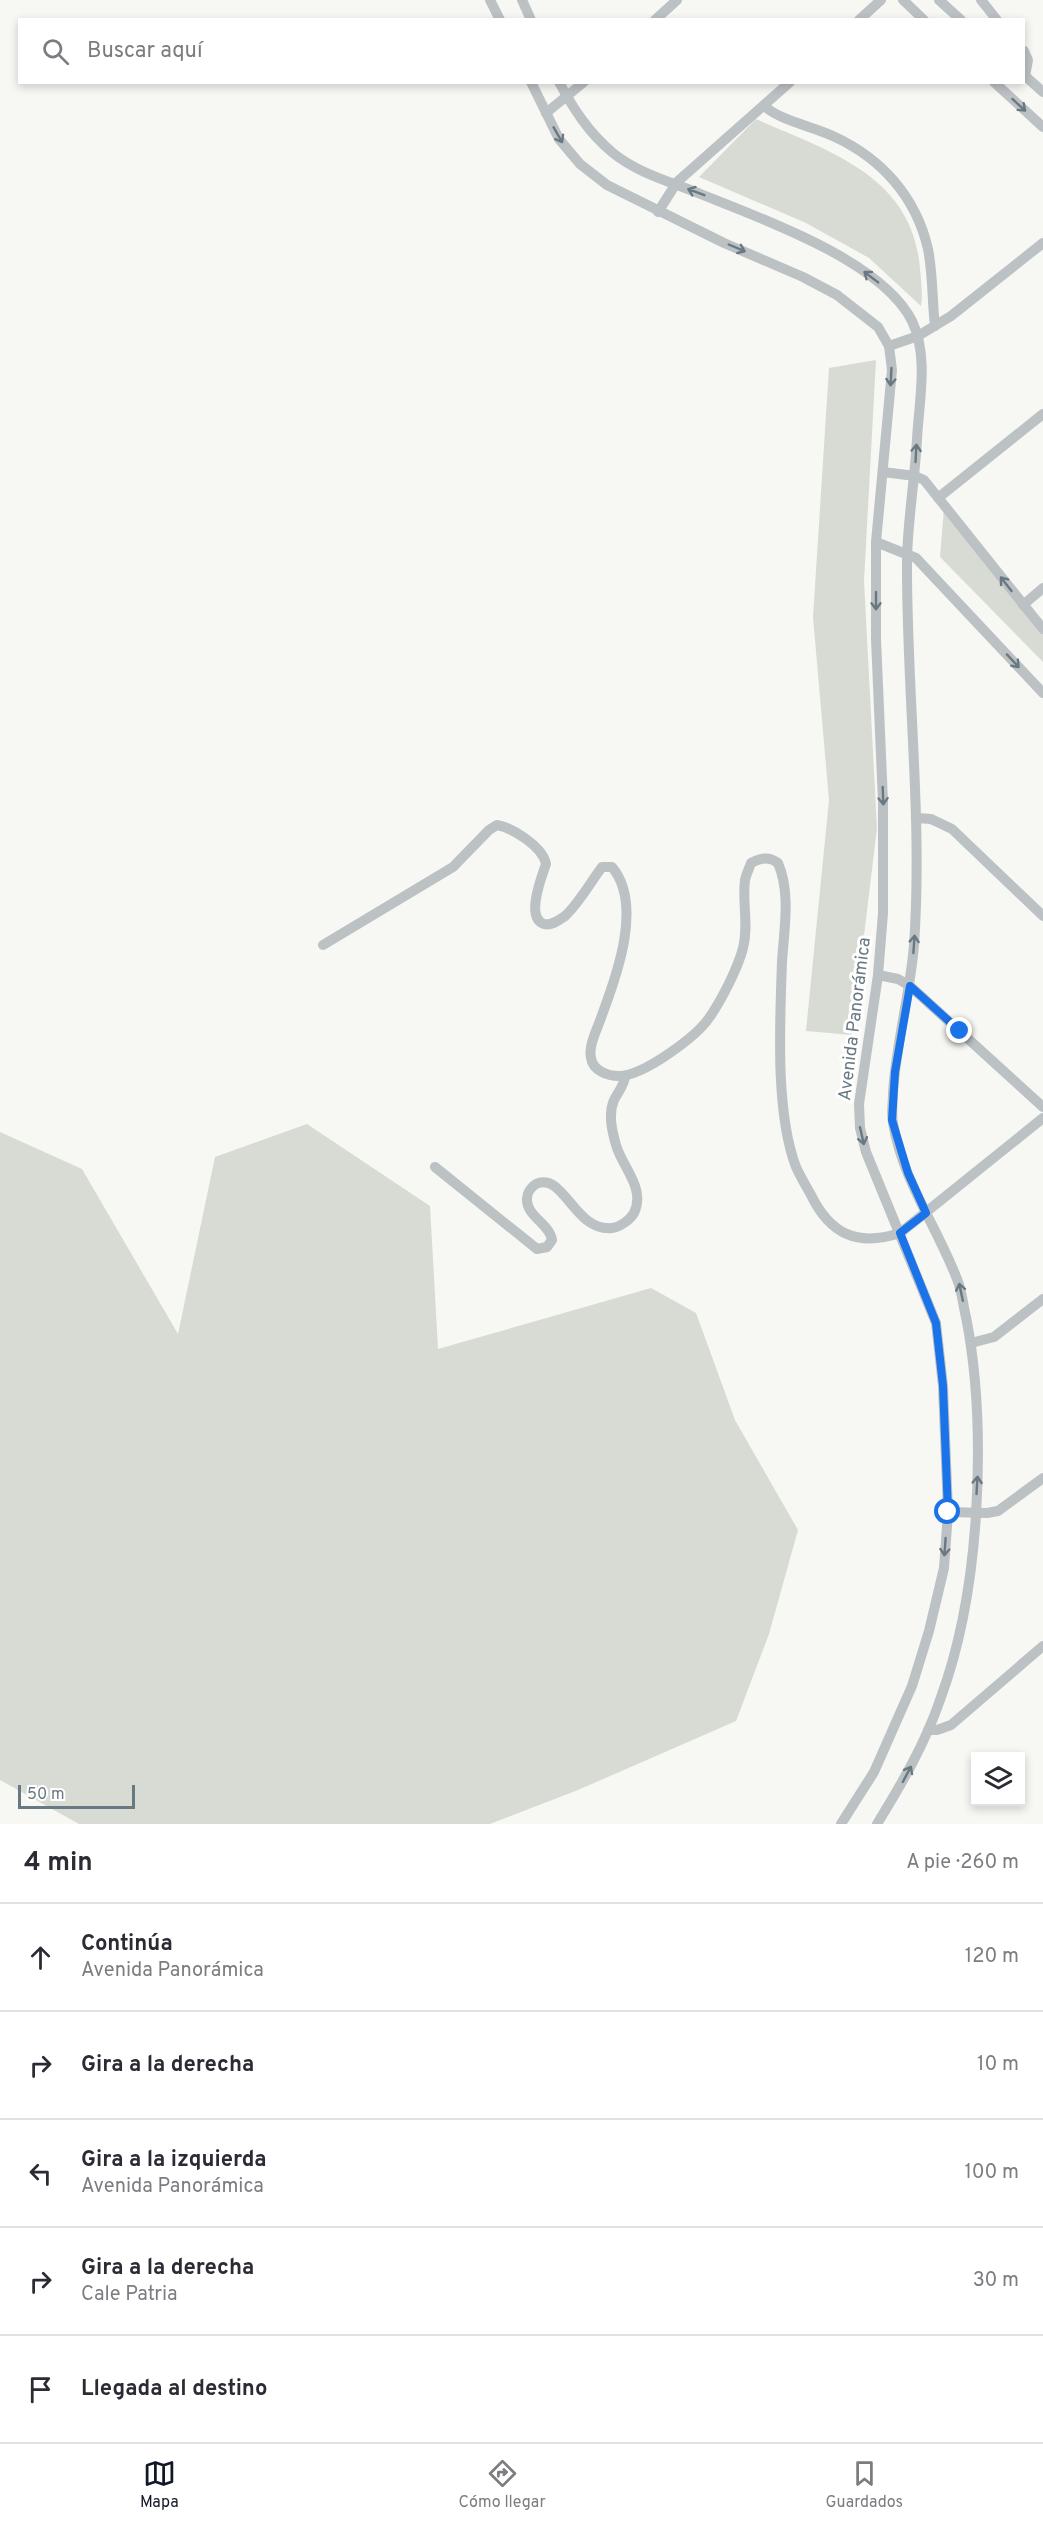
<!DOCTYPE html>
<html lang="es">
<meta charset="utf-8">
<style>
:root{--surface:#fff;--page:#f7f7f7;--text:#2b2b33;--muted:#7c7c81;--line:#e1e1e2;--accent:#111827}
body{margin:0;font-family:Overpass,sans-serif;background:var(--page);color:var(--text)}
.controls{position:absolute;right:18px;bottom:18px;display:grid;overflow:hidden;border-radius:0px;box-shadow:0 3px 9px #0003}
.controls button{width:54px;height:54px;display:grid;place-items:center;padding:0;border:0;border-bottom:2px solid var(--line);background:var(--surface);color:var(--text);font:30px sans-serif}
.scale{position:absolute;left:18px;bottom:15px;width:117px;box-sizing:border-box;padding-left:6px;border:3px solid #697982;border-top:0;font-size:16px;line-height:21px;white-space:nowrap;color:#697982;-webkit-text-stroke:4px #fff;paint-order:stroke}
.stop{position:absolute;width:18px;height:18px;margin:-14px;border:4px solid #1a73e8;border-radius:50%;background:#fff}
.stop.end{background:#1a73e8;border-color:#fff;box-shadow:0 2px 6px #0008}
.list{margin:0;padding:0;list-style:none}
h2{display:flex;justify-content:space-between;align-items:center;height:78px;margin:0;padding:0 24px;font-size:26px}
h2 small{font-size:20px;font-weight:400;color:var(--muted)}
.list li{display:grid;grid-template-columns:39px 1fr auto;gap:18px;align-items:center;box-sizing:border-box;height:108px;padding:0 24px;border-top:2px solid var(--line)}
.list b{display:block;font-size:22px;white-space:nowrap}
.list p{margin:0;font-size:20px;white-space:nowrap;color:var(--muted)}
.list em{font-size:20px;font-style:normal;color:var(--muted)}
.icon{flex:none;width:33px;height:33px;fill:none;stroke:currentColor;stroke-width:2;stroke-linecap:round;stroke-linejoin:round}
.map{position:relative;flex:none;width:1043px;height:1824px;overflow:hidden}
.search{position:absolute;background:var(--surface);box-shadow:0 3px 9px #0003;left:18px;right:18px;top:18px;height:66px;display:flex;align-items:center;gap:15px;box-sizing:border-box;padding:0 21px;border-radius:0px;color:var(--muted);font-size:22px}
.sheet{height:618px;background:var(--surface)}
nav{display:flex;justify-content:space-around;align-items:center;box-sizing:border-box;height:84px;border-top:2px solid var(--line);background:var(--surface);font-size:16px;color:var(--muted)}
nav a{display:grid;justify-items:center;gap:3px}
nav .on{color:var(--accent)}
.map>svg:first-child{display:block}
.green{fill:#d7dbd4}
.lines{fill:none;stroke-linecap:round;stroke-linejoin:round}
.minor{stroke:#bcc1c4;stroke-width:10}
.oneway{stroke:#697982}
.route{stroke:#1a73e8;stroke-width:8}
.labels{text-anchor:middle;stroke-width:6;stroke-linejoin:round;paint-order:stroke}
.street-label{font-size:18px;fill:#697982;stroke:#fff}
</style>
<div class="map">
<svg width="1043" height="1824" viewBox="0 0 1043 1824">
<rect width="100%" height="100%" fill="#f7f7f4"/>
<g class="green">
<path d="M756 119C828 151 913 175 920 269 921 281 923 294 921 306L869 258 806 223 699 177Z"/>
<polygon points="876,360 864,581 877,828 852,1035 806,1031 829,800 813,617 829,368"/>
<polygon points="944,508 1043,631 1043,662 940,557"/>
<polygon points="307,1124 430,1206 438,1349 651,1288 696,1313 735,1420 798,1530 769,1634 736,1721 578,1790 490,1824 79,1824 0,1780 0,1132 82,1169 178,1334 215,1157"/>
</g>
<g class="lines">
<g class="minor">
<polyline points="490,0 500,20"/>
<polyline points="522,0 531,20"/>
<polyline points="903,0 924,20"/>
<polyline points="939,0 961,20"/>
<polyline points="981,0 997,20"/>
<polyline points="655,20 677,0"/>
<polyline points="859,20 881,0"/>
<polyline points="1024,51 1028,60 1025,76"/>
<polyline points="1024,75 1043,92"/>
<polyline points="531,82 559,139 580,164 607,185 724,243 803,277 837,295 878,327 889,346 892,370 876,542 876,639 883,802 883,913 878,975 859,1104 860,1128 866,1152 936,1323 943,1386 948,1512 944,1568 929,1631 912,1686 874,1772 841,1824"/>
<path d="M559 82C574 110 589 133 613 153 639 174 672 182 703 195 763 219 882 261 912 321 929 356 919 401 917 439 915 478 908 518 907 558 906 687 923 816 914 945 910 995 896 1043 893 1093 893 1103 891 1113 893 1123 902 1179 937 1227 957 1279 962 1291 963 1305 966 1317 979 1383 980 1449 976 1515 972 1577 962 1641 940 1700 925 1744 901 1785 877 1824"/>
<polyline points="994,82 1043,127"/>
<path d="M764 106C783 122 813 126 835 137 882 159 916 197 928 249 933 274 932 301 935 326"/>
<polyline points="546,113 584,82"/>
<polyline points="658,212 677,182 790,82"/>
<polyline points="889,346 918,336 951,316 1043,243"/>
<polyline points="883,472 915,476 924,480 1043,629"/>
<polyline points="938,498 1043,414"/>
<polyline points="876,542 916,558 1043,693"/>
<polyline points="1023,605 1043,588"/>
<polyline points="917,818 931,819 952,829 1043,916"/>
<path d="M323 945 453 867 489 830 497 825C513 828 543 847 546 864 542 876 525 918 544 924 552 926 559 920 565 916 579 903 590 883 602 867H612C643 904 617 975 602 1015 598 1028 588 1045 591 1058 593 1071 608 1076 619 1076 643 1076 696 1037 709 1018 721 1001 738 968 743 948 749 926 742 903 745 880 746 875 749 869 751 863 761 858 769 856 778 863 791 893 784 930 782 962 780 1021 775 1112 796 1167 800 1176 806 1186 811 1195 830 1234 857 1247 900 1233L1043 1118"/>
<polyline points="878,975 898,979 910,986 1043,1107"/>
<path d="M435 1167 537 1249 547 1247 552 1240C550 1224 526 1216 527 1199 527 1193 531 1187 536 1184 564 1171 574 1232 612 1228 620 1227 630 1220 634 1213 646 1188 622 1167 616 1145 612 1131 608 1114 614 1100 618 1092 625 1084 625 1076"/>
<polyline points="971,1343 994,1337 1043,1299"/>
<polyline points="948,1512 987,1513 998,1511 1043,1478"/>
<polyline points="928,1730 937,1730 951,1725 1043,1646"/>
</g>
</g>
<defs><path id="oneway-shaft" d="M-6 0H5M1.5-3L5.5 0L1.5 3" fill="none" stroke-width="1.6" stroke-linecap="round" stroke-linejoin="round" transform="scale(1.5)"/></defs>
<g class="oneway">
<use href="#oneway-shaft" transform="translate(1019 105) rotate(42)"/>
<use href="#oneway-shaft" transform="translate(558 135) rotate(60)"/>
<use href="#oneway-shaft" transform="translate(696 192) rotate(-159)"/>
<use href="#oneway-shaft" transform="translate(737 248) rotate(23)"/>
<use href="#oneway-shaft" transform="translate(871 277) rotate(-143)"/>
<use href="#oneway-shaft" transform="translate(891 377) rotate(93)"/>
<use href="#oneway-shaft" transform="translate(916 453) rotate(-87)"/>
<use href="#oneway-shaft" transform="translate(1006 584) rotate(-128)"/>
<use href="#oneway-shaft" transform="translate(876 601) rotate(90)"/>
<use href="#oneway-shaft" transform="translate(1013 661) rotate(47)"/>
<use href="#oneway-shaft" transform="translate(883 796) rotate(88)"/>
<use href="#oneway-shaft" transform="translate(914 944) rotate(-86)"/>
<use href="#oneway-shaft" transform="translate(862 1136) rotate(77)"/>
<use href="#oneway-shaft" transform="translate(961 1292) rotate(-102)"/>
<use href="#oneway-shaft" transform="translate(977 1485) rotate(-87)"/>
<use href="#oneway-shaft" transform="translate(945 1547) rotate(94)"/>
<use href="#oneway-shaft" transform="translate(907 1774) rotate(-62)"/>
</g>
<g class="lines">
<polyline class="route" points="948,1512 943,1386 936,1323 900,1233 926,1213 908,1173 892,1120 895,1072 910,986 960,1031"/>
</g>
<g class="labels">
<g class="street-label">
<text transform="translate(854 1019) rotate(-83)" y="6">Avenida Panorámica</text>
</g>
</g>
</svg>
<div class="controls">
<button><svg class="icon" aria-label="layers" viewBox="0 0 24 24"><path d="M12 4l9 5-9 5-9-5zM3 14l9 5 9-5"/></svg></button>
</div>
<div class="scale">50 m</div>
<div class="stop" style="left:948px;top:1512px"></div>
<div class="stop end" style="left:960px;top:1031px"></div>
<div class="search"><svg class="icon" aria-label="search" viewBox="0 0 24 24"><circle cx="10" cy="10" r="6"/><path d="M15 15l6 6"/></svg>Buscar aquí</div>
</div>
<section class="sheet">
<h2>4 min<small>A pie · 260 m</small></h2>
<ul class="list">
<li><svg class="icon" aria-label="ahead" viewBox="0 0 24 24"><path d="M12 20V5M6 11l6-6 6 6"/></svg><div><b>Continúa</b><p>Avenida Panorámica</p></div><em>120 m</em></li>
<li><svg class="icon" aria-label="right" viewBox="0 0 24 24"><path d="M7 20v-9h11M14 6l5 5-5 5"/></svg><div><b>Gira a la derecha</b></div><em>10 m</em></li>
<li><svg class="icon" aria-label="left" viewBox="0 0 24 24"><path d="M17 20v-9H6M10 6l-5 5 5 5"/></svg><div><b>Gira a la izquierda</b><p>Avenida Panorámica</p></div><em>100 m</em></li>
<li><svg class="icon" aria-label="right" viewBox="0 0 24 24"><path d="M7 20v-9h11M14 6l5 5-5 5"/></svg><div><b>Gira a la derecha</b><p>Cale Patria</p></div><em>30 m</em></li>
<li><svg class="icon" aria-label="arrive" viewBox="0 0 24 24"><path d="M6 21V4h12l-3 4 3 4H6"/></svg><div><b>Llegada al destino</b></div></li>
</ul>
</section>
<nav>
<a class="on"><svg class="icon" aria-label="map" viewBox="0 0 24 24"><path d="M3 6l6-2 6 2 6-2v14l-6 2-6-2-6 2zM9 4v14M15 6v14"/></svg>Mapa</a>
<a><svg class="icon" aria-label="directions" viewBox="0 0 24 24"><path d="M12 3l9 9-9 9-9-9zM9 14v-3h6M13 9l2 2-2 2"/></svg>Cómo llegar</a>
<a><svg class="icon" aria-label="saved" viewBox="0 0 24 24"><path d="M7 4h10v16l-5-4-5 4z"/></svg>Guardados</a>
</nav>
